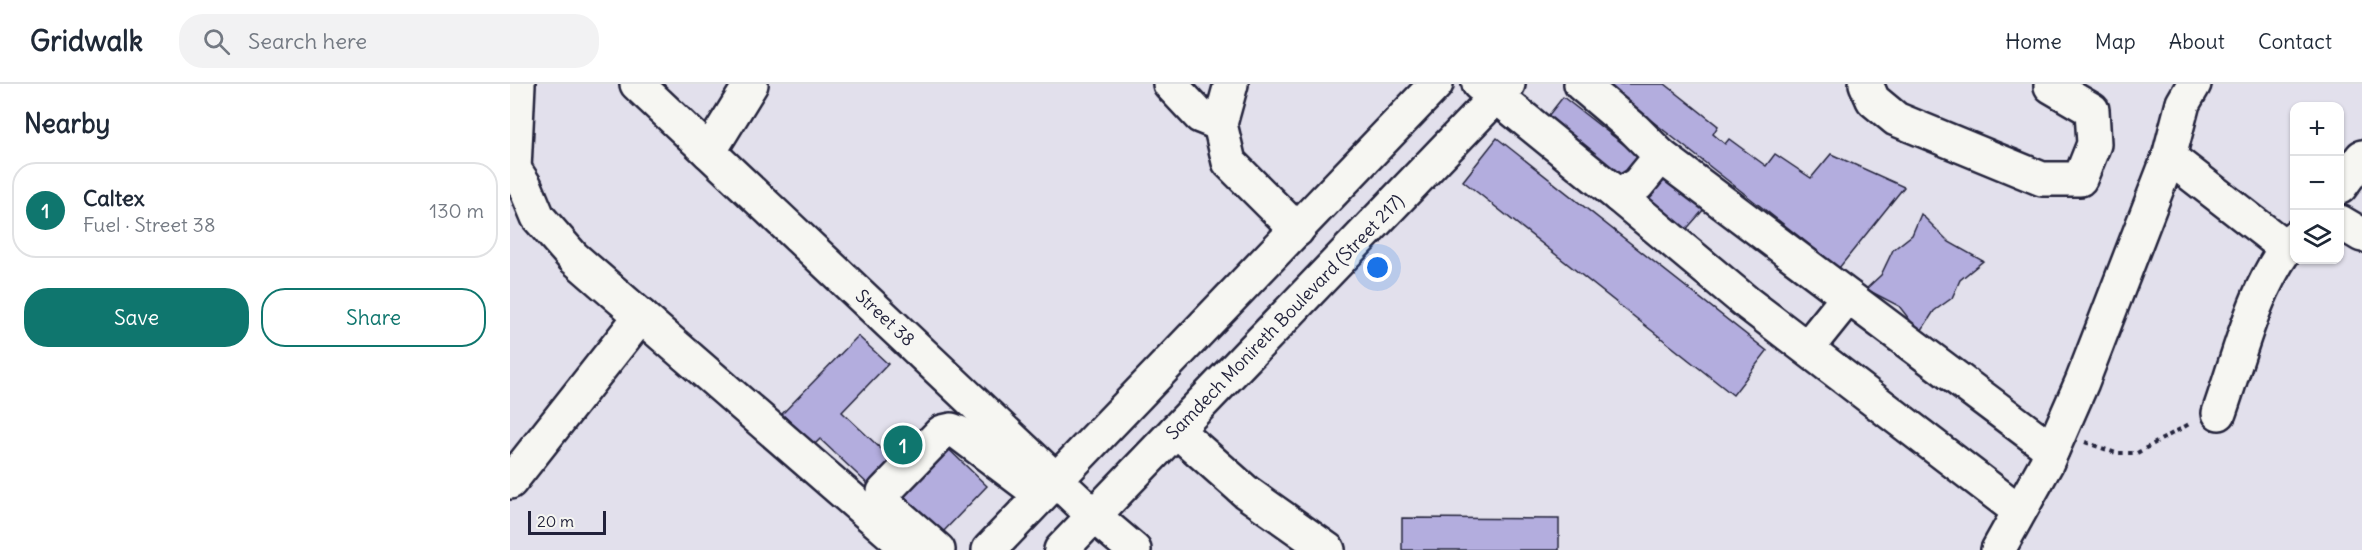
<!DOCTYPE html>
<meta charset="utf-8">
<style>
:root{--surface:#fff;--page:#f2f2f3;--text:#1f2937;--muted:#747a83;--line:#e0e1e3;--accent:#0f766e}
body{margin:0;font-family:Delius,sans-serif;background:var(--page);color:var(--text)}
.controls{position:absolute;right:18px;top:18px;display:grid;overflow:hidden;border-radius:12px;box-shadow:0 2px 4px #0004}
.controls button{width:54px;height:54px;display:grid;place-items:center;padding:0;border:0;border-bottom:2px solid var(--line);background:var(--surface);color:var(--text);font:30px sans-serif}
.scale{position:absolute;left:18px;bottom:15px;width:78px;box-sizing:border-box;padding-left:6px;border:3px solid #22223b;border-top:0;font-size:16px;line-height:21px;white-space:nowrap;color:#22223b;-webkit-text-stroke:4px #f6f6f2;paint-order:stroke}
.you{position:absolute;left:868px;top:184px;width:21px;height:21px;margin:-15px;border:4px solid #fff;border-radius:50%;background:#1a73e8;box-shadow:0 0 0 9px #1a73e833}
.badge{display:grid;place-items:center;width:39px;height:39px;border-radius:50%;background:var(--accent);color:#fff;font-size:20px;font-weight:700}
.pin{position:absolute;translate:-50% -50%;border:3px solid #fff;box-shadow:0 2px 6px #0006}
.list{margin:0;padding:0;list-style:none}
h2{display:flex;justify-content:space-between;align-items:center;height:78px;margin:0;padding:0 24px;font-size:26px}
h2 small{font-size:20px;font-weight:400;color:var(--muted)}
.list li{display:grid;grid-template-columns:39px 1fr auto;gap:18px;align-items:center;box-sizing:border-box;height:96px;margin:0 12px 12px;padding:0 12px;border:2px solid var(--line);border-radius:24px}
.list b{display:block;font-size:22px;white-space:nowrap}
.list p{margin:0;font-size:20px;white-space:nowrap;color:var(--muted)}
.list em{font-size:20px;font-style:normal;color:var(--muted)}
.actions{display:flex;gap:12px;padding:18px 24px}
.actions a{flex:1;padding:14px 0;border:2px solid var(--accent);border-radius:24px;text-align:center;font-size:21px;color:var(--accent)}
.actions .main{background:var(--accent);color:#fff}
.icon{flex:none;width:33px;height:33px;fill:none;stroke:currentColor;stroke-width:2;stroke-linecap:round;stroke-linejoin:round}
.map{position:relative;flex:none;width:1852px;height:466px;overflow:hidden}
header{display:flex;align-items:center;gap:36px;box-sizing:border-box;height:84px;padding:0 30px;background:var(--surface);border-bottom:2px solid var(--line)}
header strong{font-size:28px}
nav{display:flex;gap:33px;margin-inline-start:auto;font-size:21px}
.search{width:420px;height:54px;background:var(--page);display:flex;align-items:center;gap:15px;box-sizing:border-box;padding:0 21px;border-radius:24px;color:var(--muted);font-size:22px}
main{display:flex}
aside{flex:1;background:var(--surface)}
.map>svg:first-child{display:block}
.building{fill:#b3adde;stroke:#22223b;stroke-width:1.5}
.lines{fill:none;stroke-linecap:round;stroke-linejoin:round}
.minor-casing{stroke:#22223b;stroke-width:38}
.major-casing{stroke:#22223b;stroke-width:38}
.path{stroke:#22223b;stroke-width:4;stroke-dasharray:4.5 4.5;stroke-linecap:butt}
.minor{stroke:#f6f6f2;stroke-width:33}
.major{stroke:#f6f6f2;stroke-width:33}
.labels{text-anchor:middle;stroke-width:5;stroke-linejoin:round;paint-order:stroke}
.street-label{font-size:18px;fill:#22223b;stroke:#f6f6f2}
</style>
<header>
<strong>Gridwalk</strong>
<div class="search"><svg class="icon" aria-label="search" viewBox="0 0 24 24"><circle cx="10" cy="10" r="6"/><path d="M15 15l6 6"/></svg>Search here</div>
<nav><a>Home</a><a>Map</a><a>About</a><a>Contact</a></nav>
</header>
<main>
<aside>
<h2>Nearby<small></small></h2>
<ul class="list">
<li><span class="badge">1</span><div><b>Caltex</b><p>Fuel · Street 38</p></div><em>130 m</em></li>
</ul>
<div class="actions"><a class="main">Save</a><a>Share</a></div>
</aside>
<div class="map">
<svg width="1852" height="466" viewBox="0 0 1852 466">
<rect width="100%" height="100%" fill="#e2e0ec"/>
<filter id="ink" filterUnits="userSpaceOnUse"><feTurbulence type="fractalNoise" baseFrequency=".0167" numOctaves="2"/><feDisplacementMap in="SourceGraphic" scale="12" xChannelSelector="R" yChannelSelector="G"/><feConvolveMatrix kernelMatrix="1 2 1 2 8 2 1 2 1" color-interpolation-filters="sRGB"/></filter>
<g filter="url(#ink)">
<g class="building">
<polygon points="1095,0 1155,0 1208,42 1203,50 1215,60 1219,55 1256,82 1265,70 1301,94 1321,70 1394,103 1329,184"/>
<polygon points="1053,13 1131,74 1112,98 1034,37"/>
<polygon points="987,54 1257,267 1223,311 953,97"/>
<polygon points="1150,85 1195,124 1173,149 1128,110"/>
<polygon points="1411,130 1439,158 1473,177 1450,196 1442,214 1424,227 1410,249 1389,222 1356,205 1371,191 1383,166 1402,151"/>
<polygon points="348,252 378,280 332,328 386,379 362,404 310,355 304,361 272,330"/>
<polygon points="428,355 477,402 432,449 383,401"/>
<polygon points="892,434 1049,435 1049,466 892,466"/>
</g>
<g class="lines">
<g class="minor-casing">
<g id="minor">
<polyline points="127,0 584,432 624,466"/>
<polyline points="660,0 690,32 710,40"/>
<polyline points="721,0 710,40 719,78 787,146"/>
<polyline points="969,0 986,12 1109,112 1128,100 1151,72 1124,45 1071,0"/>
<polyline points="1356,0 1363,16 1386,35 1532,95 1570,95 1584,60 1582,26 1541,2"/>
<polyline points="199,68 241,0"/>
<polyline points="1151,72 1542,366"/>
<polyline points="1659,73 1776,164"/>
<polyline points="0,84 4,85 15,102 28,133 63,173 400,466"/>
<polyline points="4,85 8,0"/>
<polyline points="1830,103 1852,73"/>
<polyline points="1109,112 1236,218 1509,427"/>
<polyline points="1830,138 1852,151"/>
<polyline points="1297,264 1338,213"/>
<path d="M1709 329C1730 270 1744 202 1784 154"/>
<polyline points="666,346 736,408 818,466"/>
<polyline points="0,398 131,232"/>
<polyline points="428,466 374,419 374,408 432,348 441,346 449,349 531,411"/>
<polyline points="1488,466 1536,380 1572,298 1659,73 1673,19 1684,0"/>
</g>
</g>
<g class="major-casing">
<g id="major">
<polyline points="479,466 926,0"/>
<polyline points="551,466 998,0"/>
</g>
</g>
<polyline class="path" points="1575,358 1606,369 1627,369 1681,339"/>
<use href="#minor" class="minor"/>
<use href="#major" class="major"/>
</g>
</g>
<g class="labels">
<g class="street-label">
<text transform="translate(775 233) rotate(-46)" y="6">Samdech Monireth Boulevard (Street 217)</text>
<text transform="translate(375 234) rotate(43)" y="6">Street 38</text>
</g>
</g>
</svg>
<div class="controls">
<button>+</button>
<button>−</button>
<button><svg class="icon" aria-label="layers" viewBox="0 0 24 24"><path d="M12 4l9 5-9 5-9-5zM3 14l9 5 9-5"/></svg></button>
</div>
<div class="scale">20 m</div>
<div class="you"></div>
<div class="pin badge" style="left:393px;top:361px">1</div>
</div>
</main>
